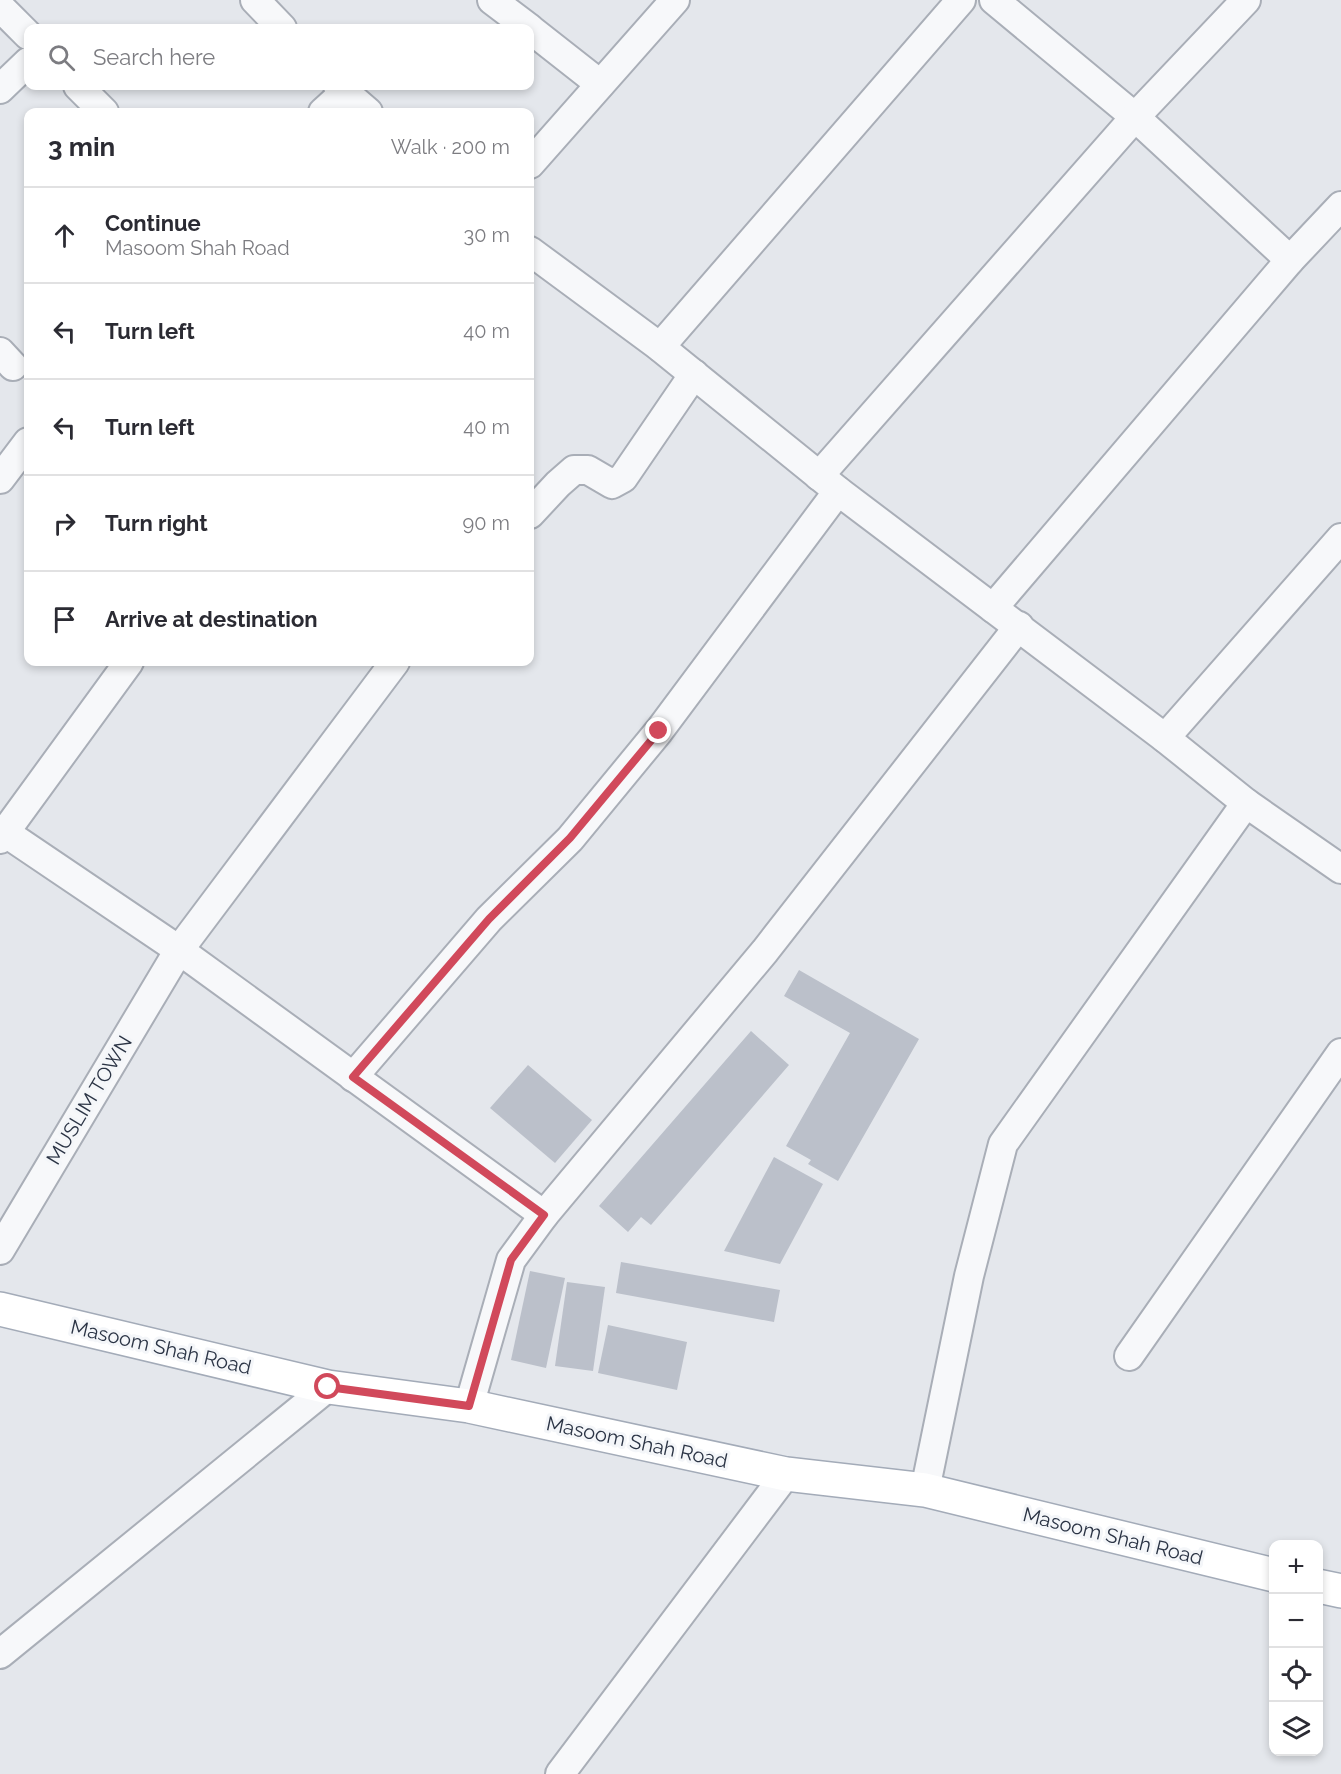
<!DOCTYPE html>
<meta charset="utf-8">
<style>
:root{--surface:#fff;--page:#f7f7f7;--text:#2b2b33;--muted:#7c7c81;--line:#e1e1e2}
body{margin:0;font-family:Raleway,sans-serif;background:var(--page);color:var(--text)}
.controls{position:absolute;right:18px;bottom:18px;display:grid;overflow:hidden;border-radius:12px;box-shadow:0 3px 9px #0003}
.controls button{width:54px;height:54px;display:grid;place-items:center;padding:0;border:0;border-bottom:2px solid var(--line);background:var(--surface);color:var(--text);font:30px sans-serif}
.stop{position:absolute;width:18px;height:18px;margin:-14px;border:4px solid #d1495b;border-radius:50%;background:#fff}
.stop.end{background:#d1495b;border-color:#fff;box-shadow:0 2px 6px #0008}
.list{margin:0;padding:0;list-style:none}
h2{display:flex;justify-content:space-between;align-items:center;height:78px;margin:0;padding:0 24px;font-size:26px}
h2 small{font-size:20px;font-weight:400;color:var(--muted)}
.list li{display:grid;grid-template-columns:39px 1fr auto;gap:18px;align-items:center;box-sizing:border-box;height:96px;padding:0 24px;border-top:2px solid var(--line)}
.list b{display:block;font-size:22px;white-space:nowrap}
.list p{margin:0;font-size:20px;white-space:nowrap;color:var(--muted)}
.list em{font-size:20px;font-style:normal;color:var(--muted)}
.icon{flex:none;width:33px;height:33px;fill:none;stroke:currentColor;stroke-width:2;stroke-linecap:round;stroke-linejoin:round}
.map{position:relative;flex:none;width:1341px;height:1774px;overflow:hidden}
.search{position:absolute;background:var(--surface);box-shadow:0 3px 9px #0003;left:24px;top:24px;width:510px;height:66px;display:flex;align-items:center;gap:15px;box-sizing:border-box;padding:0 21px;border-radius:12px;color:var(--muted);font-size:22px}
.panel{position:absolute;background:var(--surface);box-shadow:0 3px 9px #0003;left:24px;top:108px;width:510px;height:558px;border-radius:12px}
.map>svg:first-child{display:block}
.building{fill:#bbc0ca}
.lines{fill:none;stroke-linecap:round;stroke-linejoin:round}
.street-casing{stroke:#a9aeb7;stroke-width:32}
.primary-casing{stroke:#a3abb8;stroke-width:36}
.street{stroke:#f7f8fa;stroke-width:28}
.primary{stroke:#fff;stroke-width:33}
.route{stroke:#d1495b;stroke-width:8}
.labels{text-anchor:middle;stroke-width:6;stroke-linejoin:round;paint-order:stroke}
.street-label{font-size:20px;fill:#2b3445;stroke:#f4f6f9}
</style>
<div class="map">
<svg width="1341" height="1774" viewBox="0 0 1341 1774">
<rect width="100%" height="100%" fill="#e4e7ec"/>
<g class="building">
<polygon points="799,970 919,1039 838,1181 808,1164 811,1160 786,1146 850,1033 784,996"/>
<polygon points="751,1031 789,1065 651,1225 641,1217 628,1232 599,1206"/>
<polygon points="528,1065 592,1120 555,1163 490,1108"/>
<polygon points="774,1157 823,1184 780,1264 724,1251"/>
<polygon points="621,1262 780,1290 774,1322 616,1293"/>
<polygon points="530,1271 565,1278 546,1368 511,1360"/>
<polygon points="567,1282 605,1287 593,1371 555,1366"/>
<polygon points="608,1325 687,1342 677,1390 598,1373"/>
</g>
<g class="lines">
<g class="street-casing">
<g id="street">
<polyline points="255,0 282,28"/>
<polyline points="492,0 529,28"/>
<polyline points="994,0 1135,117 1290,260"/>
<polyline points="0,7 28,35"/>
<polyline points="530,29 600,84"/>
<polyline points="78,86 104,112"/>
<polyline points="338,86 368,112"/>
<polyline points="0,89 28,62"/>
<polyline points="323,112 345,92"/>
<polyline points="530,164 675,0"/>
<polyline points="530,251 660,347 838,491 1165,738 1246,803 1341,869"/>
<polyline points="660,347 961,0"/>
<polyline points="0,352 13,366"/>
<polyline points="819,476 1135,117 1246,0"/>
<polyline points="0,479 28,442"/>
<polyline points="530,514 558,484 574,470 588,470 612,484 623,478 694,374"/>
<polyline points="993,608 1290,260 1341,206"/>
<polyline points="1165,738 1341,538"/>
<polyline points="0,829 179,950 544,1215"/>
<polyline points="0,839 129,662"/>
<polyline points="353,1077 489,919 570,839 659,731 838,491"/>
<polyline points="0,1250 179,950 395,662"/>
<polyline points="1129,1356 1341,1053"/>
<polyline points="469,1406 511,1260 544,1215 765,951 1019,626"/>
<polyline points="925,1490 969,1276 1003,1144 1246,803"/>
<polyline points="0,1654 328,1387"/>
<polyline points="560,1774 786,1474"/>
</g>
</g>
<g class="primary-casing">
<g id="primary">
<polyline points="0,1309 328,1387 469,1406 786,1474 925,1490 1274,1575"/>
<polyline points="1318,1586 1341,1591"/>
</g>
</g>
<use href="#street" class="street"/>
<use href="#primary" class="primary"/>
</g>
<g class="lines">
<polyline class="route" points="328,1387 469,1406 511,1260 544,1215 353,1077 489,919 570,838 659,731"/>
</g>
<g class="labels">
<g class="street-label">
<text transform="translate(89 1100) rotate(-59)" y="7">MUSLIM TOWN</text>
<text transform="translate(161 1347) rotate(13)" y="7">Masoom Shah Road</text>
<text transform="translate(637 1442) rotate(12)" y="7">Masoom Shah Road</text>
<text transform="translate(1113 1536) rotate(14)" y="7">Masoom Shah Road</text>
</g>
</g>
</svg>
<div class="controls">
<button>+</button>
<button>−</button>
<button><svg class="icon" aria-label="locate" viewBox="0 0 24 24"><circle cx="12" cy="12" r="6"/><path d="M12 2v4M12 18v4M2 12h4M18 12h4"/></svg></button>
<button><svg class="icon" aria-label="layers" viewBox="0 0 24 24"><path d="M12 4l9 5-9 5-9-5zM3 14l9 5 9-5"/></svg></button>
</div>
<div class="stop" style="left:328px;top:1387px"></div>
<div class="stop end" style="left:659px;top:731px"></div>
<div class="search"><svg class="icon" aria-label="search" viewBox="0 0 24 24"><circle cx="10" cy="10" r="6"/><path d="M15 15l6 6"/></svg>Search here</div>
<section class="panel">
<h2>3 min<small>Walk · 200 m</small></h2>
<ul class="list">
<li><svg class="icon" aria-label="ahead" viewBox="0 0 24 24"><path d="M12 20V5M6 11l6-6 6 6"/></svg><div><b>Continue</b><p>Masoom Shah Road</p></div><em>30 m</em></li>
<li><svg class="icon" aria-label="left" viewBox="0 0 24 24"><path d="M17 20v-9H6M10 6l-5 5 5 5"/></svg><div><b>Turn left</b></div><em>40 m</em></li>
<li><svg class="icon" aria-label="left" viewBox="0 0 24 24"><path d="M17 20v-9H6M10 6l-5 5 5 5"/></svg><div><b>Turn left</b></div><em>40 m</em></li>
<li><svg class="icon" aria-label="right" viewBox="0 0 24 24"><path d="M7 20v-9h11M14 6l5 5-5 5"/></svg><div><b>Turn right</b></div><em>90 m</em></li>
<li><svg class="icon" aria-label="arrive" viewBox="0 0 24 24"><path d="M6 21V4h12l-3 4 3 4H6"/></svg><div><b>Arrive at destination</b></div></li>
</ul>
</section>
</div>
